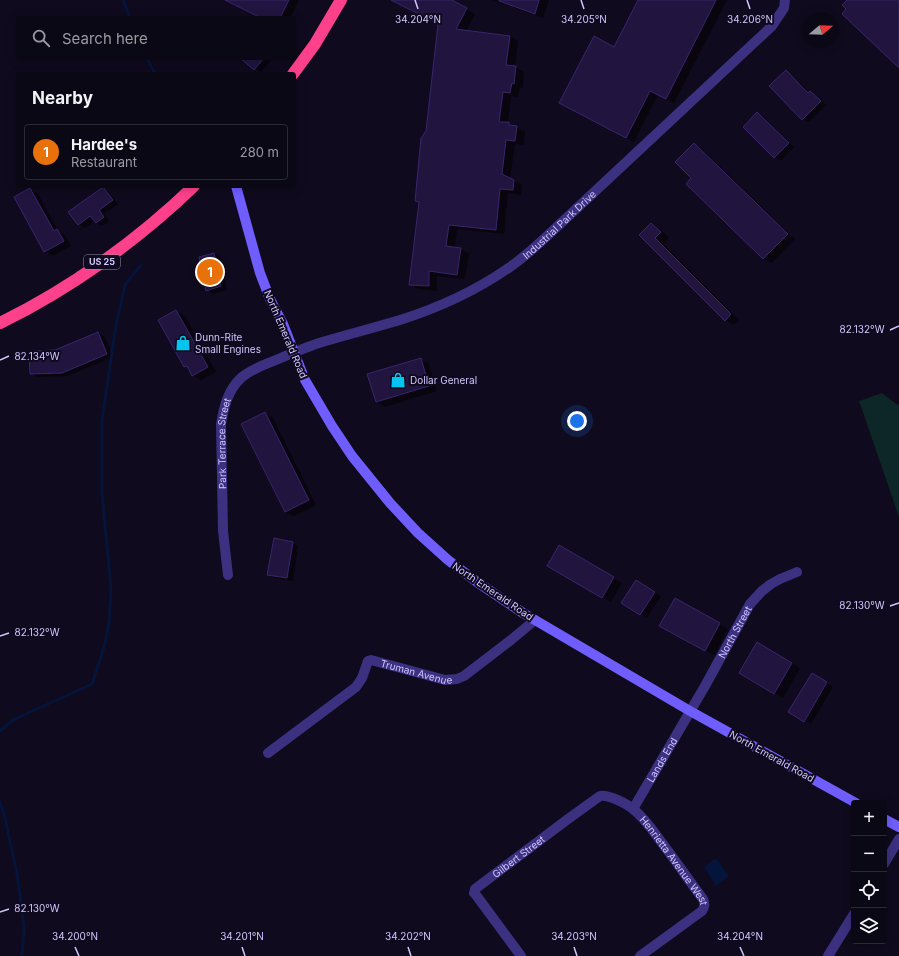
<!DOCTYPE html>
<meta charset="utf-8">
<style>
:root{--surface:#0b0816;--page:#14111f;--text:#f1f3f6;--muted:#9a9aa1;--line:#2b2935;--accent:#0b8043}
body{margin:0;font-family:Inter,sans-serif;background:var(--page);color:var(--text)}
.controls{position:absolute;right:12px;bottom:12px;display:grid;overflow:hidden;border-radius:4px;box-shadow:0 2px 10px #0003}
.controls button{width:36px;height:36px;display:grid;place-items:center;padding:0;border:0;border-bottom:1px solid var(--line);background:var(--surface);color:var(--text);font:20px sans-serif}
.compass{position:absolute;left:803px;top:12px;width:36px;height:36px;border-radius:50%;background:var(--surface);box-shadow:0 2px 10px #0003;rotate:71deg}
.you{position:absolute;left:577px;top:421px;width:14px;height:14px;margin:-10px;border:3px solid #fff;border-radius:50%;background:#1a73e8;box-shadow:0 0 0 6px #1a73e833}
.badge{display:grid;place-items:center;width:26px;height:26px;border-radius:50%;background:var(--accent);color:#fff;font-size:13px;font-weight:700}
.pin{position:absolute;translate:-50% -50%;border:2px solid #fff;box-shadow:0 1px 4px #0006}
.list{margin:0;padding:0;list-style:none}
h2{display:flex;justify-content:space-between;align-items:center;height:52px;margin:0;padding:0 16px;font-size:17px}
h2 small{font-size:13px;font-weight:400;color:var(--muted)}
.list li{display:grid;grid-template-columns:26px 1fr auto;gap:12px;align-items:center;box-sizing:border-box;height:56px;margin:0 8px 8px;padding:0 8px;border:1px solid var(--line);border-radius:4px}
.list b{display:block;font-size:15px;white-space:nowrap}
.list p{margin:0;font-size:13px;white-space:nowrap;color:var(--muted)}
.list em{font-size:13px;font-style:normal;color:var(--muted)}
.icon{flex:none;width:22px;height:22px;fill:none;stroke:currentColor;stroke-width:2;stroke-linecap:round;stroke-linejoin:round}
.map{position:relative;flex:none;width:899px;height:956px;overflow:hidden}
.search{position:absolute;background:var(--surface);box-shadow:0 2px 10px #0003;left:16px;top:16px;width:280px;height:44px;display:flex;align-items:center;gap:10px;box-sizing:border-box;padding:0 14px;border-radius:4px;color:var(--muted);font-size:15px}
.panel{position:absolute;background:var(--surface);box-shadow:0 2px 10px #0003;left:16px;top:72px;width:280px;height:116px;border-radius:4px}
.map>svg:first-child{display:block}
.green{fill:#0d2627}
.water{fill:#05143b}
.shadow{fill:#0007}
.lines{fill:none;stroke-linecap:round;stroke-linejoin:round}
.stream{stroke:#05143b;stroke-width:3}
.building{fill:#21153f;stroke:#39256d}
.street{stroke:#3b3180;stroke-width:10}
.secondary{stroke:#6f5dff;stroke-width:10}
.highway{stroke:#ff418c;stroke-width:12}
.ticks{fill:none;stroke:#d1c6ff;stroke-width:1.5}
.labels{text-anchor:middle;stroke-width:4;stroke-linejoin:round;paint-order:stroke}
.shield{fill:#0f0a1d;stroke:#978ebb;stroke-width:1}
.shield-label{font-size:9px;font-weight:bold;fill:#d1c6ff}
.street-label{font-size:10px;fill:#d1c6ff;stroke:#0f0a1d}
.poi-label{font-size:10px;fill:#d1c6ff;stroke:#0f0a1d;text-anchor:start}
.ticks-label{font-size:10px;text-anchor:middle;fill:#d1c6ff;stroke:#0f0a1d;stroke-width:4;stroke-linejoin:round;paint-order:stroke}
</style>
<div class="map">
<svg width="899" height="956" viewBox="0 0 899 956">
<rect width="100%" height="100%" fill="#0f0a1d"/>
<polygon class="green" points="882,393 899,406 899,517 859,401"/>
<polygon class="water" points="716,858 729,876 716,886 704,867"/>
<g class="shadow">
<polygon points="228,0 299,0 290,18 262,18"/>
<polygon points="403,0 449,0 475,14 466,31 510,36 518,41 515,67 524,72 523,88 520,87 518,97 511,96 508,123 525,132 524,145 515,144 510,179 522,185 521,195 508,193 504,234 457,229 455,248 461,249 469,254 465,279 437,276 437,291 418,289 410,284 420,203 416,201 427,131 439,24"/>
<polygon points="492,0 549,0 543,18"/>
<polygon points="639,0 727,0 674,103 658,95 634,142 569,108 614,48"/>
<polygon points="240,58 271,58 272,59 261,72 245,62"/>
<polygon points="786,71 792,75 810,92 816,95 826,105 809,122 803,119"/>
<polygon points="758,113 764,117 794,147 781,161 775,157 744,127"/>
<polygon points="694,144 702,149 795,239 772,263 764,259 687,184 693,178"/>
<polygon points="103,188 109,192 118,204 104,214 109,221 102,226 96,223 95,221 85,228 79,224"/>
<polygon points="30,189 38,194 59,232 65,235 71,246 53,256 45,251"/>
<polygon points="652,224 660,229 669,238 663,243 739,320 734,325 725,320 641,235"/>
<polygon points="214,254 220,257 227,290 213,294 207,290"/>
<polygon points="176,311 185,316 216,372 201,380 193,375 189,369 185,366 159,320"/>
<polygon points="98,333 105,337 113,357 68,376 37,377 31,373 36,357 55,351"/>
<polygon points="420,359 429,364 437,391 385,407 377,402 369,375"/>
<polygon points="265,413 273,418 316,505 294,516 285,512"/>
<polygon points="292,543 298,546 293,581 275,578 268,574"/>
<polygon points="559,547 622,583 611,602 548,566"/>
<polygon points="642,584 661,596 647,618 622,602"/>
<polygon points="675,599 728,629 714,655 661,625"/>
<polygon points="758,643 800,668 783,698 740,673"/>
<polygon points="812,674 833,687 811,724 790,712"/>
</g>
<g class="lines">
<g class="stream">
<polyline points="123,0 130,18"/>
<polyline points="147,58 155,74"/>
<polyline points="0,731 13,720 92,684 105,644 109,623 111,589 102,492 102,420 116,325 125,285 141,265"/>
<polyline points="0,802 5,818 17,874 24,927 22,956"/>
</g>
</g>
<g class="building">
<polygon points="225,0 289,0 280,18 261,18"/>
<polygon points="391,0 452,0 467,8 456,29 510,36 506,65 516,66 514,84 512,83 510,93 503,92 499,122 509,122 509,125 517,126 515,141 506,140 502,174 514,180 513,190 500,189 496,230 449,225 446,246 461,248 457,275 429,271 429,286 409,285 419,202 415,201 421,138 426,131 438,24"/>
<polygon points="499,0 539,0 535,14 499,1"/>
<polygon points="638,0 716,0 666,99 650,91 626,138 559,103 594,36 614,47"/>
<polygon points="847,0 899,0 899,68 842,14 846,9 842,5"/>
<polygon points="240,58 264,58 254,70"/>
<polygon points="786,70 808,93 810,91 821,101 802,120 769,86"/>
<polygon points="757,112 789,143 774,158 743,127"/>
<polygon points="694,143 788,234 763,259 686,184 691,178 675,162"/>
<polygon points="103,187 113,200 99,210 104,217 96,223 90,216 78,225 68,212"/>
<polygon points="30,188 54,231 57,229 64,241 44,252 14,197"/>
<polygon points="651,223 661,232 655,238 731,314 725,321 639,235"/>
<polygon points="214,253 221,286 206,291 199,257"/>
<polygon points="176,310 208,367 192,376 187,366 184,367 158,320"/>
<polygon points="98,332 107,354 62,373 30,374 29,356 35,356 35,351 55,350"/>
<polygon points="421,358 429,386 376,402 367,374"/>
<polygon points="265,412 309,500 285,512 241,424"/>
<polygon points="274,538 293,542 287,578 267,575"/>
<polygon points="559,545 614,577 602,598 547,566"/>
<polygon points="636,580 655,592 640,615 621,603"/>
<polygon points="675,598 720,623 705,651 659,626"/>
<polygon points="757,642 792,663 774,694 739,673"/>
<polygon points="812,673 827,682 804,722 788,712"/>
</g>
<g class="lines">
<g class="street">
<path id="s1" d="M228 575 223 531 221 424C224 406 228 390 241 378 251 369 264 365 276 360 290 354 304 348 319 343 346 335 373 328 400 320 438 308 475 291 507 269 521 260 533 249 545 238L772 26 784 8 785 0"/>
<path id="s2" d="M268 753 356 687 362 678 368 661 371 660 445 680 457 679 464 676 511 640 535 620"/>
<path id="s3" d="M633 809 705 686 750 604 762 591 771 584 780 579 797 572"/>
<polyline points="884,864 899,839"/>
<path id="s4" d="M521 956 476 895 474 893 475 889 568 819 600 796C608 794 627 804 633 809 646 819 655 834 665 847 678 864 690 882 703 899 705 904 705 906 702 911L640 956"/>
<polyline points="828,956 854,914"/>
</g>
<g class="secondary">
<polyline points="236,186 260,273 270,299 283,324 305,380 332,426 352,456 390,503 418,533 448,560 477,582 523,613 690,711 856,803"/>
<polyline points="884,819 899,827"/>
</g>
<g class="highway">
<polyline points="293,74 315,44 341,0"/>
<path d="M0 323C70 289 138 240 194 186"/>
</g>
</g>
<path class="ticks" d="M415 0 418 9M581 0 584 9M747 0 750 9M890 330 899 326M0 360 9 356M890 606 899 603M0 636 9 633M0 912 9 909M75 947 79 956M242 947 245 956M408 947 411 956M574 947 577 956M740 947 744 956"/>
<defs>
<g id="shop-bare" transform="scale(1.2)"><path d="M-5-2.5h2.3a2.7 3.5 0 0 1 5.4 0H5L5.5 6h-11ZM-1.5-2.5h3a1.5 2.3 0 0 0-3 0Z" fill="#00c5f1" stroke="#0f0a1d" stroke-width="2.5" paint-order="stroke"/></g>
</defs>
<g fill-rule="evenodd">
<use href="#shop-bare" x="183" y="343"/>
<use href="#shop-bare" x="398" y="380"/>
</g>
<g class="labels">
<rect class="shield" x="84" y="255" width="36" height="14" rx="3"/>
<g class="shield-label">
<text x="102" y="265">US 25</text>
</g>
<g class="street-label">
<text dy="4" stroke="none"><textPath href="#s1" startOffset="560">Industrial Park Drive</textPath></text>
<text transform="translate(286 334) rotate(67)" y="4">North Emerald Road</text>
<text dy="4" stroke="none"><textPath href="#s1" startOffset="132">Park Terrace Street</textPath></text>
<text transform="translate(493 591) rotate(34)" y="4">North Emerald Road</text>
<text dy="4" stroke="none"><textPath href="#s3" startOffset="204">North Street</textPath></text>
<text dy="4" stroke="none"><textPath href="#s2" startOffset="189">Truman Avenue</textPath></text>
<text transform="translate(772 756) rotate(29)" y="4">North Emerald Road</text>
<text dy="4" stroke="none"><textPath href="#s3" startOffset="57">Lands End</textPath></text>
<text dy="4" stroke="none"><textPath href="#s4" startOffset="137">Gilbert Street</textPath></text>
<text dy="4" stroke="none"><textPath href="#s4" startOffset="341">Henrietta Avenue West</textPath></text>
</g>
<g class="poi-label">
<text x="195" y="341">Dunn-Rite<tspan x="195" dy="12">Small Engines</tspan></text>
<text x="410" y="384">Dollar General</text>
</g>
</g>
<g class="ticks-label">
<text x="750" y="23">34.206°N</text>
<text x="418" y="23">34.204°N</text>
<text x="584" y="23">34.205°N</text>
<text x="862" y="333">82.132°W</text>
<text x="37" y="360">82.134°W</text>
<text x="862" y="609">82.130°W</text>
<text x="37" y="636">82.132°W</text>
<text x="37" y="912">82.130°W</text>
<text x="75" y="940">34.200°N</text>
<text x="242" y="940">34.201°N</text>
<text x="408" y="940">34.202°N</text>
<text x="574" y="940">34.203°N</text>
<text x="740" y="940">34.204°N</text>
</g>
</svg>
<div class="controls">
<button>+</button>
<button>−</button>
<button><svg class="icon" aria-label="locate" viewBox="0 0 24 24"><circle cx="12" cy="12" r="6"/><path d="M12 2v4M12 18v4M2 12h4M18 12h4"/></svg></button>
<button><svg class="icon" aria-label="layers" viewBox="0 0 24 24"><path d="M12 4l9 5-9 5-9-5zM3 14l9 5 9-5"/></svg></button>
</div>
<svg class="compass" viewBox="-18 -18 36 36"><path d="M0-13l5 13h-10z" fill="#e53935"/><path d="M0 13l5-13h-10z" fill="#9a9aa1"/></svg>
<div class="you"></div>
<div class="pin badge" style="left:210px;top:272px;background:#e8710a">1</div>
<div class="search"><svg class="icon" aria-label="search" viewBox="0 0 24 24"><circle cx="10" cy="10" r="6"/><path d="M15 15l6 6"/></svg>Search here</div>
<section class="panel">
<h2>Nearby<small></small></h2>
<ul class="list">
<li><span class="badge" style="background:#e8710a">1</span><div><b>Hardee's</b><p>Restaurant</p></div><em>280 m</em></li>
</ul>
</section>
</div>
